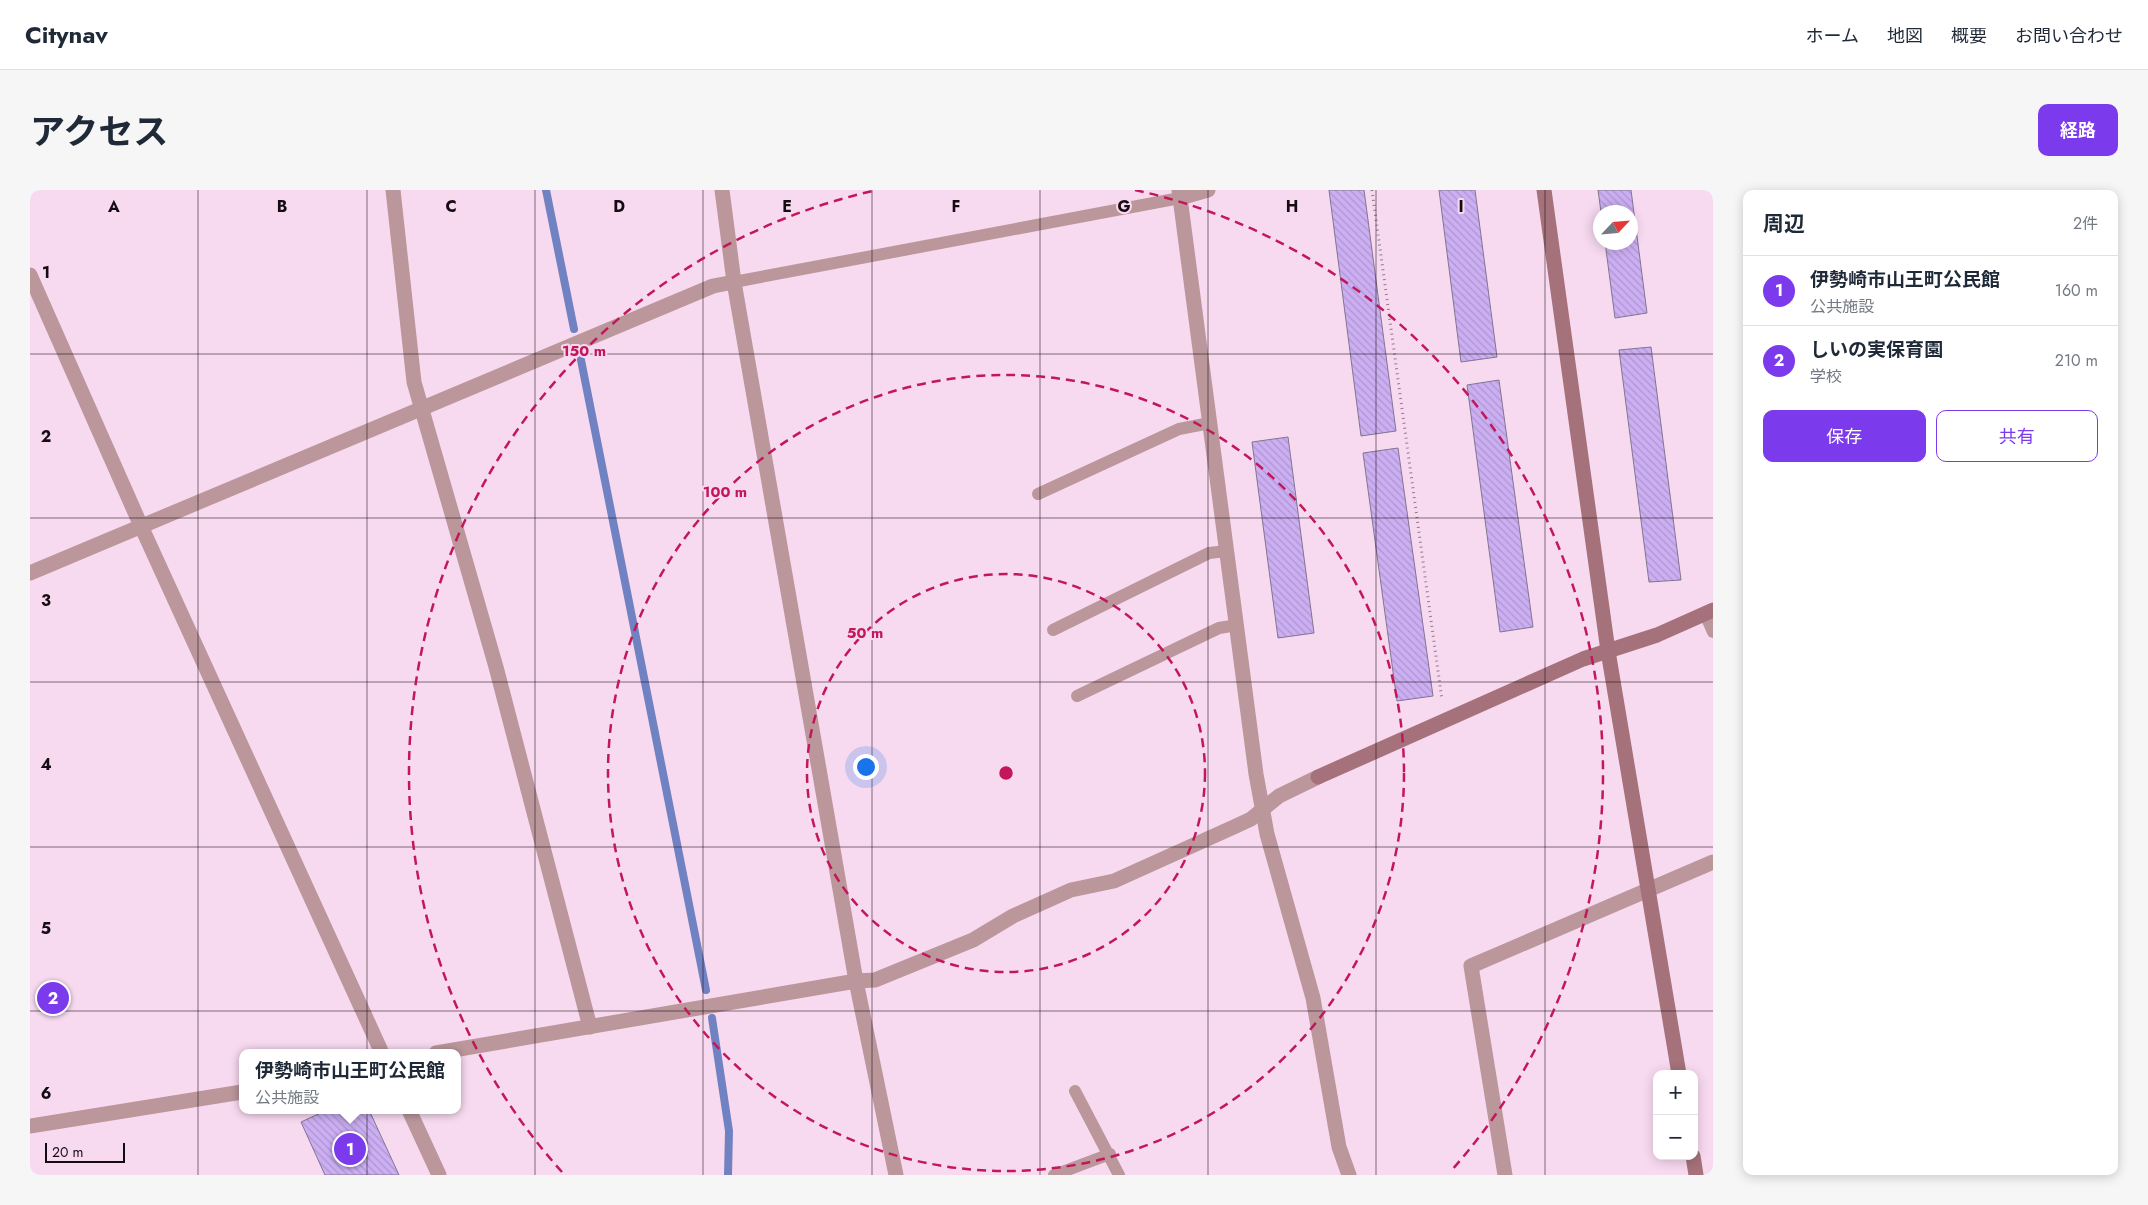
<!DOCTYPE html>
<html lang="ja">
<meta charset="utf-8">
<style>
:root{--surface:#fff;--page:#f6f6f7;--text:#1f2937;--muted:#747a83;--line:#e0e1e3;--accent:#7c3aed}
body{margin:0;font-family:Jost,"Noto Sans JP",sans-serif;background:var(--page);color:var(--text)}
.controls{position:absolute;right:15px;bottom:15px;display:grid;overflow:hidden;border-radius:10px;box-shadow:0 2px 12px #0003}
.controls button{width:45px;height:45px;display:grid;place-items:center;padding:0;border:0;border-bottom:1px solid var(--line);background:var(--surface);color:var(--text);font:25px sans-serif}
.compass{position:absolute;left:1563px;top:15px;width:45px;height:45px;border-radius:50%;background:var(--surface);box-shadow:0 2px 12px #0003;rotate:64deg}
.scale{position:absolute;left:15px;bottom:12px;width:80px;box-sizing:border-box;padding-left:5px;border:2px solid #150b12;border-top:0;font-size:14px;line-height:18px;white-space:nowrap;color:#150b12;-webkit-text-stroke:4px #f8daf0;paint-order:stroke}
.you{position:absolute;left:835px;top:576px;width:18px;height:18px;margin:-12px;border:4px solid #fff;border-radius:50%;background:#1a73e8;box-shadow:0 0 0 8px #1a73e833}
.badge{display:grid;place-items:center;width:32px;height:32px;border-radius:50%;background:var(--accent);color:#fff;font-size:16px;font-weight:700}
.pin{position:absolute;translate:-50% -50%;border:2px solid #fff;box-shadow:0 1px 5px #0006}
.popup{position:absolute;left:209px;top:859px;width:222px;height:65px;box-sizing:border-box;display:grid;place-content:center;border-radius:10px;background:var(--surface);filter:drop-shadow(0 1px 4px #0005);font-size:16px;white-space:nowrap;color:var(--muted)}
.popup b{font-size:19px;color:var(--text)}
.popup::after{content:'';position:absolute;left:50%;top:100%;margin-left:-10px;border:10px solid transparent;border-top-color:var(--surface)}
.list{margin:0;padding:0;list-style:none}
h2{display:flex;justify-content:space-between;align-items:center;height:65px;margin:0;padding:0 20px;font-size:21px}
h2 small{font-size:16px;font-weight:400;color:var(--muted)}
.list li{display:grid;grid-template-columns:32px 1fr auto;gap:15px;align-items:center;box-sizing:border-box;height:70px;padding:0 20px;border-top:1px solid var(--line)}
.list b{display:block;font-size:19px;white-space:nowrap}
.list p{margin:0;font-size:16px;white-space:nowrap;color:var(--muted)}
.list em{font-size:16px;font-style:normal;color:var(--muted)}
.actions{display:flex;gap:10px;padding:15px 20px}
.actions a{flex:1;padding:11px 0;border:1px solid var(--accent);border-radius:10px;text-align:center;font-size:18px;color:var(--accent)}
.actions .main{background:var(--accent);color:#fff}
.map{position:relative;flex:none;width:1683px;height:985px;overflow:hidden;border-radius:10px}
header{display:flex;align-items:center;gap:30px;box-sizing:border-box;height:70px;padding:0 25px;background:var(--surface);border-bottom:1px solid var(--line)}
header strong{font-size:24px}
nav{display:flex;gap:28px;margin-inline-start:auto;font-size:18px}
.intro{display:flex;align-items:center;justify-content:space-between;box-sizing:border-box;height:120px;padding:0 30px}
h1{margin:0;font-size:35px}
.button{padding:12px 22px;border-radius:10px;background:var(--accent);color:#fff;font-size:18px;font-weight:700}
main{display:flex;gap:30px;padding:0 30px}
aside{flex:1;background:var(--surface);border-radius:10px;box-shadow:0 2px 12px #0003}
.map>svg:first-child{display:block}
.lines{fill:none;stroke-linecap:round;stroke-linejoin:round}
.stream{stroke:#7182c2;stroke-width:8}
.building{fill:url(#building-back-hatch);stroke:#807590}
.path{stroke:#907b8a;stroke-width:3;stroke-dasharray:1 4;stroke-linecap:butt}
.lane{stroke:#bb979c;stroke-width:12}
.street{stroke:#bb979c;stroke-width:15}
.secondary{stroke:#a5717a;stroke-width:15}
.grid{fill:none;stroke:#150b12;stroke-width:1;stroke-opacity:0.55}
.ring{fill:none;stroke:#c2185b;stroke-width:2.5;stroke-dasharray:9 6}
.grid-label{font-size:16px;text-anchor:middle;font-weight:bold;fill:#150b12;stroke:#f8daf0;stroke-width:4;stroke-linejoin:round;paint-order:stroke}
.centre{fill:#c2185b;stroke:#f8daf0;stroke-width:2.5}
.ring-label{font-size:15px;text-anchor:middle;font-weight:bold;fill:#c2185b;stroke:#f8daf0;stroke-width:4;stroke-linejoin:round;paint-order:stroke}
</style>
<header>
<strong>Citynav</strong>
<nav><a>ホーム</a><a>地図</a><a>概要</a><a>お問い合わせ</a></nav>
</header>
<div class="intro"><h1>アクセス</h1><a class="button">経路</a></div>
<main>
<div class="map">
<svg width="1683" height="985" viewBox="0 0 1683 985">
<defs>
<pattern id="building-back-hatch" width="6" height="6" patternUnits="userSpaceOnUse" patternTransform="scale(1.25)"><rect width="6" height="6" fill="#ccaff3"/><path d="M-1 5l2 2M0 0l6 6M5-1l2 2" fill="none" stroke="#ae95cf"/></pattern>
</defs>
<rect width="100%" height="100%" fill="#f8daf0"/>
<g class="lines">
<g class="stream">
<polyline points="516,0 544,139"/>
<polyline points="551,170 676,800"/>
<polyline points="682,828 699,941 698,985"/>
</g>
</g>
<g class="building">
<polygon points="1299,0 1334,0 1366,241 1331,246"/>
<polygon points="1409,0 1445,0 1467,167 1431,172"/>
<polygon points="1568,0 1601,0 1617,123 1585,128 1575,52 1600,52 1600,22 1571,22"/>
<polygon points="1621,157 1651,390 1619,392 1589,160"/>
<polygon points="1469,190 1503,437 1470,442 1437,195"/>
<polygon points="1258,247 1284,443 1248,448 1222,252"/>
<polygon points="1368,258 1403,506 1367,511 1333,263"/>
<polygon points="297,920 339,920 369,985 295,985 271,932"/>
</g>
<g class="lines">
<polyline class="path" points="1342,0 1412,510"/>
<g class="lane">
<polyline points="704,92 1150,8"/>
<polyline points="1008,304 1149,239 1180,233"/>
<polyline points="1675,424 1683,442"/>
<polyline points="1023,440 1179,363 1197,361"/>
<polyline points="1047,506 1189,438 1207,435"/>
<polyline points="1045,901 1089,985"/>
<polyline points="1024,985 1080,964"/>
</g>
<g class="street">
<polyline points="363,0 384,192 466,477 560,837"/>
<polyline points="692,0 704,92 826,791 866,985"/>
<polyline points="1149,0 1226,584 1237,644 1283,808 1309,957 1319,985"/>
<polyline points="1150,8 1178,0"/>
<polyline points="0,85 111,336 352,863"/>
<polyline points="0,383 683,96 704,92"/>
<polyline points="406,863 826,791 845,790 943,750 983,726 1041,700 1084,691 1206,636 1221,629 1249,606 1288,587"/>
<polyline points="379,920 409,985"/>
<polyline points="0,936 212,902"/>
<polyline points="1475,985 1441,776 1683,672"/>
</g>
<g class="secondary">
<polyline points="1514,0 1578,461 1649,884"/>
<polyline points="1288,587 1553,469 1627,445 1683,420"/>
<polyline points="1663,966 1666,985"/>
</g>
</g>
<path class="grid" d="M168 0V985M337 0V985M505 0V985M673 0V985M842 0V985M1010 0V985M1178 0V985M1346 0V985M1515 0V985M0 164H1683M0 328H1683M0 492H1683M0 657H1683M0 821H1683"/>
<g class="ring">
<circle cx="976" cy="583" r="199"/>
<circle cx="976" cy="583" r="398"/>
<path d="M532 982A597 597 0 0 1 847 0M1105 0A597 597 0 0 1 1420 982"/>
</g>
<g class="grid-label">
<text x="84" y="22">A</text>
<text x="252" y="22">B</text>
<text x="421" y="22">C</text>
<text x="589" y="22">D</text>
<text x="757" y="22">E</text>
<text x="926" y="22">F</text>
<text x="1094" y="22">G</text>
<text x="1262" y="22">H</text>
<text x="1431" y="22">I</text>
<text x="16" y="88">1</text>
<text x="16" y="252">2</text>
<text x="16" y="416">3</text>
<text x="16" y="580">4</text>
<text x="16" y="744">5</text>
<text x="16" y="909">6</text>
</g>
<circle cx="976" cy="583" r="8" class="centre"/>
<g class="ring-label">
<text x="554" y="166">150 m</text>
<text x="695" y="307">100 m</text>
<text x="835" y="448">50 m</text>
</g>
</svg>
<div class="controls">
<button>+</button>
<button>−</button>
</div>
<svg class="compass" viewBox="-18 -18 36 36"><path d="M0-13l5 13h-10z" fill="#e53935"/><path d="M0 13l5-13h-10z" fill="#747a83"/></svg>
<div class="scale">20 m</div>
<div class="you"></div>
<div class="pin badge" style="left:320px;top:959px">1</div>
<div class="popup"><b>伊勢崎市山王町公民館</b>公共施設</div>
<div class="pin badge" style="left:23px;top:808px">2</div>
</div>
<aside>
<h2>周辺<small>2件</small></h2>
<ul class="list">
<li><span class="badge">1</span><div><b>伊勢崎市山王町公民館</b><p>公共施設</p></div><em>160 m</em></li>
<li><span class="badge">2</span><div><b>しいの実保育園</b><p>学校</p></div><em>210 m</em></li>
</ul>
<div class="actions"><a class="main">保存</a><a>共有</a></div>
</aside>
</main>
